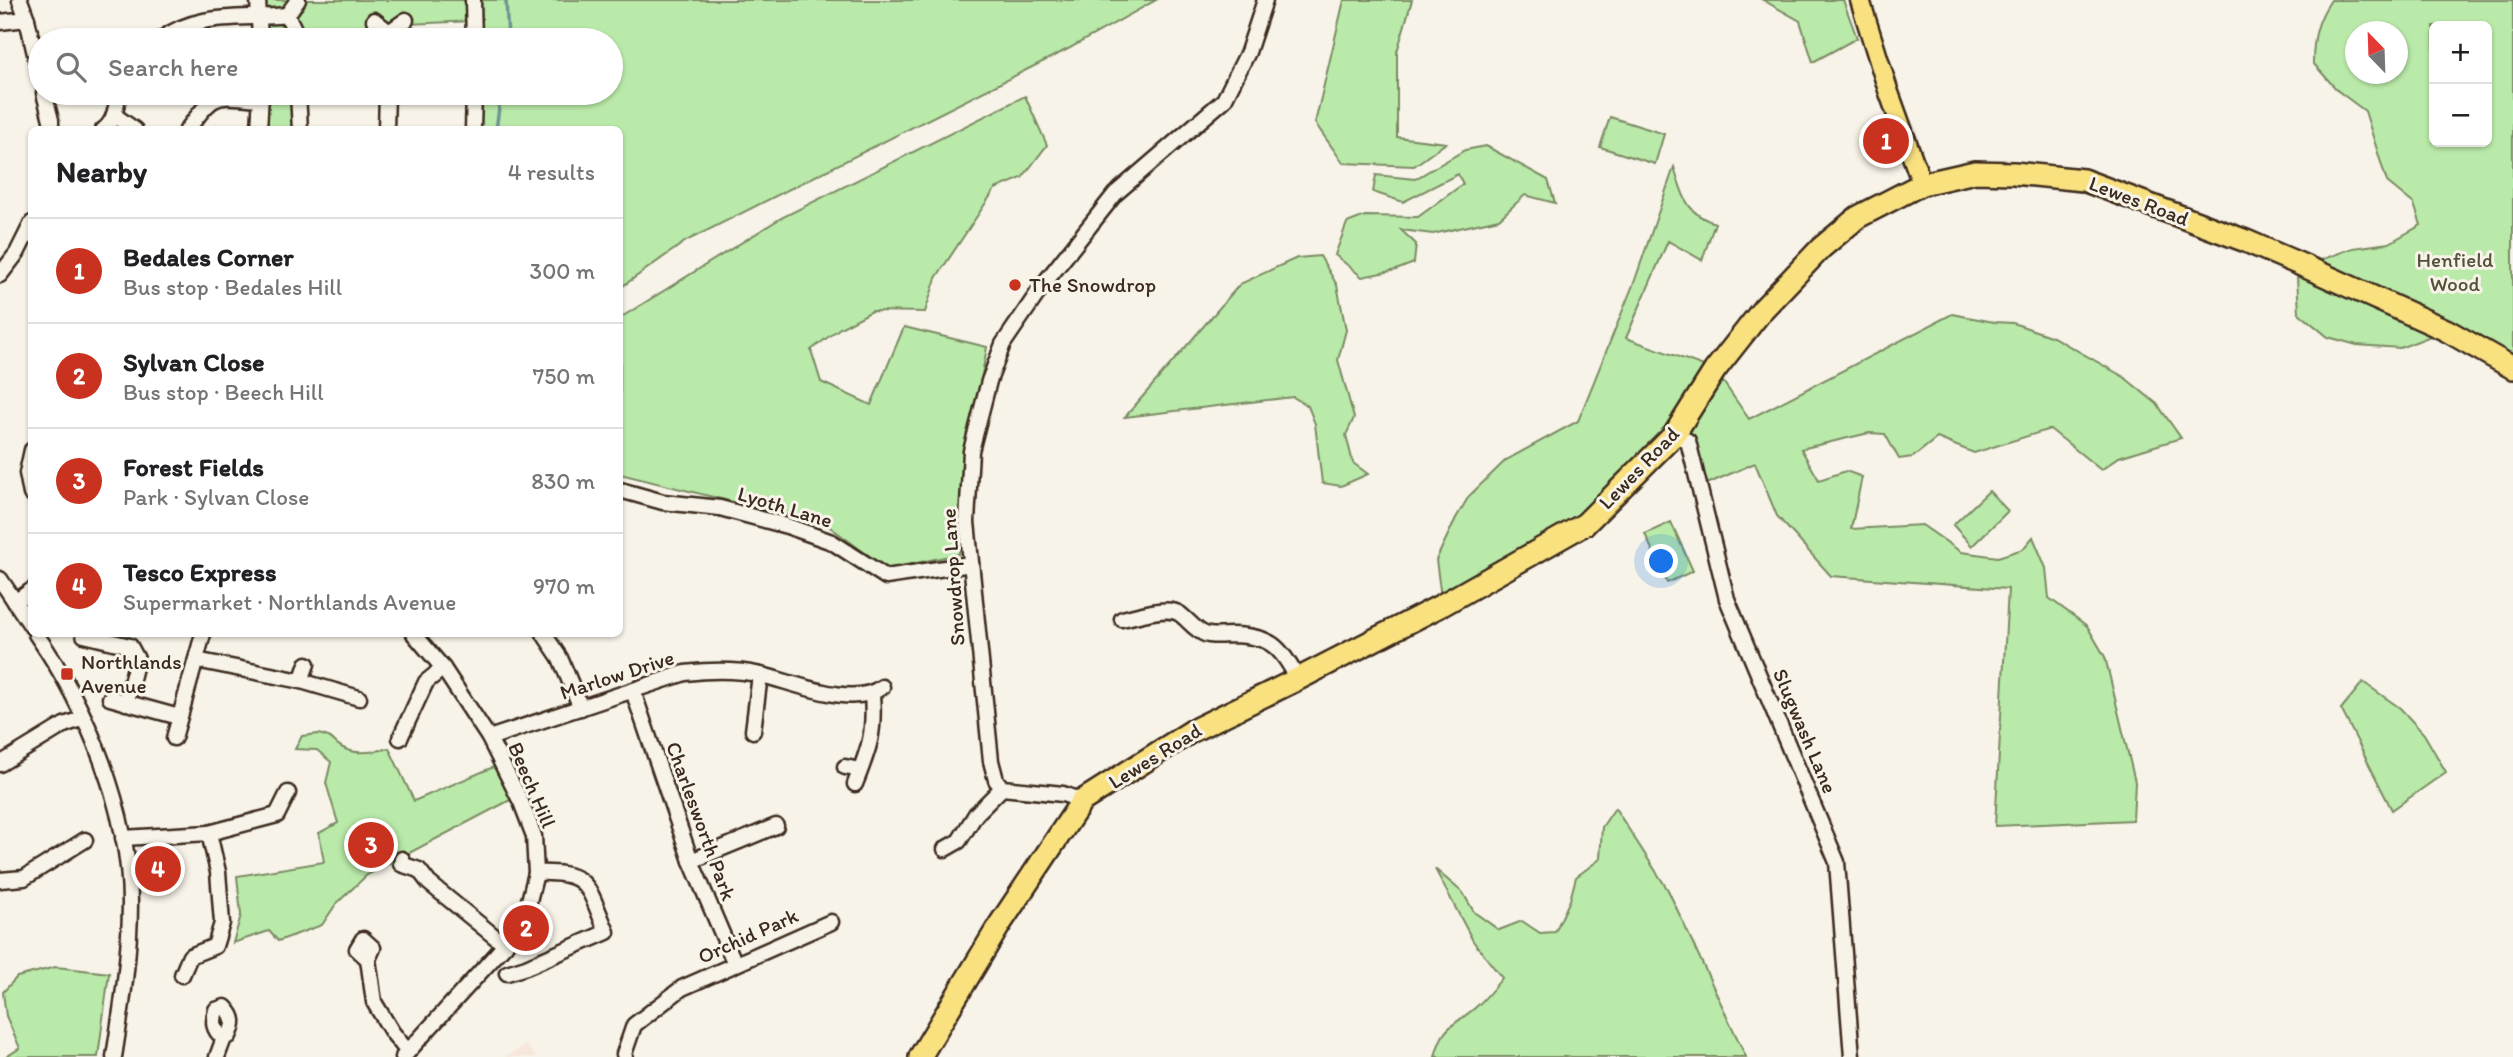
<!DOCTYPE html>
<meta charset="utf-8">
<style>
:root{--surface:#fff;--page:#f2f2f2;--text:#202124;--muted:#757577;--line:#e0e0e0;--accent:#c8321e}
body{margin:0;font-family:Itim,sans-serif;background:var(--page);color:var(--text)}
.controls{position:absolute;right:21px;top:21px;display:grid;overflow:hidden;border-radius:10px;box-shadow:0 2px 5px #0004}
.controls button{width:63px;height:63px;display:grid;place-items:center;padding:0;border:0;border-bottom:2px solid var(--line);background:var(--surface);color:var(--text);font:35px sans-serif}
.compass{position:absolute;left:2345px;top:21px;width:63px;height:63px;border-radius:50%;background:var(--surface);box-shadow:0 2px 5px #0004;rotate:337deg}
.you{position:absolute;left:1662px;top:562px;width:24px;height:24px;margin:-18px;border:5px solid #fff;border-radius:50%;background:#1a73e8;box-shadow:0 0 0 10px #1a73e833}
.badge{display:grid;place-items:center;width:46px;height:46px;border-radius:50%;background:var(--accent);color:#fff;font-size:23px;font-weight:700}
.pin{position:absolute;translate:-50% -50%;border:4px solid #fff;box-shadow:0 2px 7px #0006}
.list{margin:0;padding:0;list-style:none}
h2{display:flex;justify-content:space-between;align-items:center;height:91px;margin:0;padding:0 28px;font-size:30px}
h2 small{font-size:23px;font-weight:400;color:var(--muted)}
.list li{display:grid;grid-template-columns:46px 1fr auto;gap:21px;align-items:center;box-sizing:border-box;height:105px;padding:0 28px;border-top:2px solid var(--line)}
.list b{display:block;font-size:26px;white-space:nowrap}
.list p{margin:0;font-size:23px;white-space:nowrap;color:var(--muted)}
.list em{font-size:23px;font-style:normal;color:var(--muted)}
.icon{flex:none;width:38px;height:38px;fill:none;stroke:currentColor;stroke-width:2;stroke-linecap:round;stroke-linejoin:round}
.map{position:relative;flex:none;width:2513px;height:1057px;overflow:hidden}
.search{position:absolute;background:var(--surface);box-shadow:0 2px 5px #0004;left:28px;top:28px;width:595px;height:77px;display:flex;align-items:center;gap:18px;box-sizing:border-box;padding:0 24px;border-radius:38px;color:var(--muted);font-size:26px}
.panel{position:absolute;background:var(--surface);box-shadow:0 2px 5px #0004;left:28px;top:126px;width:595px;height:511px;border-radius:10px}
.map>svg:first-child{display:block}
.built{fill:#f7e6dc}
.green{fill:#baeaa9;stroke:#7a8a64;stroke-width:2;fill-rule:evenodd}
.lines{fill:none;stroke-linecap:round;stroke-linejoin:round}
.stream{stroke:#6c9694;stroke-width:3.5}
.minor-casing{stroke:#3b2a1e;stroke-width:19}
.major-casing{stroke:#3b2a1e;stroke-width:23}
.highway-casing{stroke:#3b2a1e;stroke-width:26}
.minor{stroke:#f7f3e8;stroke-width:14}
.major{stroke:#fae180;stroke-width:18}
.highway{stroke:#fae180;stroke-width:21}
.poi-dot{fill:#c8321e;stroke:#f7f3e8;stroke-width:2.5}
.labels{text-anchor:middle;stroke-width:6;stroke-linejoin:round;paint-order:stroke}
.street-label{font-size:21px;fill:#3b2a1e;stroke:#f7f3e8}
.park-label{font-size:21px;fill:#54503a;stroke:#f7f3e8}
.poi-label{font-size:21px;fill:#3b2a1e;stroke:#f7f3e8;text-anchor:start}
</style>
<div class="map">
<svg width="2513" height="1057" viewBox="0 0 2513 1057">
<rect width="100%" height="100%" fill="#f7f3e8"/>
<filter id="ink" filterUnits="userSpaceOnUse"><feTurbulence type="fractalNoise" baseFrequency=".0143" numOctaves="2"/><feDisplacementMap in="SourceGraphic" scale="14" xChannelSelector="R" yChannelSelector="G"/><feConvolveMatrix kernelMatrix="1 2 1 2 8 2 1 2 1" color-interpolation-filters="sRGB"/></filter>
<g filter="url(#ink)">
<polygon class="built" points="526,1045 536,1057 505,1057"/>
<g class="green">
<polygon points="263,0 1156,0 1068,49 686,241 620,288 620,130 473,129 474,93 611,93 611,40 474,40 474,21 294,29 286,12 266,12"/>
<polygon points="1344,0 1412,0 1397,52 1397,137 1446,143 1414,166 1343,163 1315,123"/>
<polygon points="1763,0 1843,0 1857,38 1813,62 1800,21"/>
<path d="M2331 0H2513V368L2446 330 2400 348 2357 345 2328 337 2299 313 2297 277 2304 266 2353 248 2389 243 2421 225 2414 204 2387 182 2365 111 2338 91 2313 63C2313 39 2317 20 2331 0ZM2434 26H2487V142H2434ZM2356 32H2398V74H2356Z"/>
<polygon points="284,22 292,40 264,40 266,25"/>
<polygon points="264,93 295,93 294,129 263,130"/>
<polygon points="1025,96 1047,145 1022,178 995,189 936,278 925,312 872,311 840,328 811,350 821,382 871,405 904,327 987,347 964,475 959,554 887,569 827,525 620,474 620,318 781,218"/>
<polygon points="1610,117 1664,134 1655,164 1600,147"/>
<polygon points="1486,146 1548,180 1555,203 1525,195 1499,219 1433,234 1401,230 1416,244 1414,263 1396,270 1362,277 1335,255 1347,223 1365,216 1418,217 1463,184 1458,174 1403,202 1373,192 1376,175 1415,179 1465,150"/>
<path d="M1674 167C1683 194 1685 214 1715 223L1702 260 1668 241 1626 338 1715 370 1749 419 1952 314 1994 322 2013 323 2053 337 2124 377 2157 404 2181 438 2119 457 2101 470 2050 429 1974 453 1937 438 1913 457 1899 459 1885 434 1869 433 1801 449 1819 480 1846 471 1862 477 1851 529 1922 525 1961 552 1998 557 2023 549 2033 537 2046 568 2049 598 2087 626 2105 657 2135 782 2133 820 1995 826 2008 589 1831 576 1777 516 1755 463 1700 487 1689 441 1674 435 1585 524 1442 605 1436 560 1456 518 1469 496 1506 460 1578 421 1635 280Z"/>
<polygon points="1320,256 1337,285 1346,330 1338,360 1354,418 1346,435 1353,463 1368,474 1341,486 1322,483 1315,424 1308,406 1293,397 1125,417 1240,284 1297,258"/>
<polygon points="1989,491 2008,511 1972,546 1953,525"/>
<polygon points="1671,522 1693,571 1667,583 1645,534"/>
<polygon points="2363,682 2400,708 2424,734 2446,772 2392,810 2341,709"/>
<path d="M318 734C337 738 330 741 343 748 356 755 375 752 389 748L414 801 498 765 516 797 367 875 336 904 322 925 278 941 269 931 233 943 241 915 237 876 324 862 319 833 338 823 326 783 331 762 317 750 295 749 302 736Z"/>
<path d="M1615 808 1668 890 1746 1057H1435C1443 1024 1453 1027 1476 1007 1485 999 1494 988 1502 978L1473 941 1435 869 1463 893 1474 912 1499 930 1522 921 1540 933 1555 932 1570 900 1576 877 1600 859 1602 827Z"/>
<polygon points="56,967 109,973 98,1057 6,1057 20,1048 6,1016 3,992 17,977"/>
</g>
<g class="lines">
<g class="stream">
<polyline points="506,0 508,40"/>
<polyline points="496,130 501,93"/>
</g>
<g class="minor-casing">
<g id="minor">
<polyline points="20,0 27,19 40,76"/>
<polyline points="258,0 260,40"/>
<polyline points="473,0 474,40"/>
<polyline points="287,15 294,29 295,40"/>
<polyline points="374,20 389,32 406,20"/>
<polyline points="0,22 27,19"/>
<path d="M160 40C199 11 242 20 287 15L298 0"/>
<polyline points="44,93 51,120 51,130"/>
<polyline points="298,93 300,130"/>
<polyline points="114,115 135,130"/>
<path d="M103 130C115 122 116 106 119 93"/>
<path d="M187 130C217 90 214 96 262 99"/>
<polyline points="259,130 261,93"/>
<polyline points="386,130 387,93"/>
<polyline points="473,130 474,93"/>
<polyline points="0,275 17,253 32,223"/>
<polyline points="1674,435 1688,441 1727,599 1837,862 1852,1057"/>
<polyline points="620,490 663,502 720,508 787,526 832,542 886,577 971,564"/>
<polyline points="31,494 27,473 32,450"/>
<polyline points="0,579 32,627"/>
<polyline points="15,602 32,590"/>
<path d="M1122 619C1137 616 1167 605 1180 614 1188 620 1196 631 1205 634 1212 637 1224 635 1232 635 1272 636 1279 646 1298 679"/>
<path d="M36 634C87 707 130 812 130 903 130 955 122 1006 114 1057"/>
<polyline points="544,634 560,658 581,708"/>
<polyline points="84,635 130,646 137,659 126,703"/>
<polyline points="196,660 301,681 359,698"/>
<polyline points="301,681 307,664"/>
<polyline points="633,691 691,861 735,964"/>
<polyline points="110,698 179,717"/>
<polyline points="753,731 760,675"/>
<polyline points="174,738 203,634"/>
<polyline points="400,738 426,682 443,668"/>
<path d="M489 738 685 673C711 670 735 669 761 675 793 682 853 709 882 687"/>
<polyline points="0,764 64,725 84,718"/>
<polyline points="845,767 860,770"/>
<path d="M855 784C869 749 875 733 872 695"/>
<polyline points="1082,801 1063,794 1002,788 996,780 991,761 967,522 971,451 989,381 1003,344 1046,281 1115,194 1224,100 1248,52 1265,0"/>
<polyline points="123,838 209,833 277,815 288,793"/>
<polyline points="945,849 959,841 976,814 1002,788"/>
<polyline points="402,859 401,864 419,870 429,883 505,945"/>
<polyline points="691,861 776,826"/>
<polyline points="0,880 24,878 85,840"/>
<polyline points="368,959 373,948 363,939 357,949 368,959 374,1002 392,1032 408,1052"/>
<path d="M507 973 526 967 607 932C587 887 591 871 536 873"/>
<polyline points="182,975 190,956 215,946 222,923 218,872 209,833"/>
<path d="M217 1057 224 1038 229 1036C235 1023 235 1017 225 1007L216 1010C213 1021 212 1030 224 1038"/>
<polyline points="403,1057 505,945 525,917 536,873 534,836 521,802 489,738 443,668 414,634"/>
<polyline points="625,1057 624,1054 634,1025 682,988 831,922"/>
</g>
</g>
<g class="major-casing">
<polyline id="major" points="1860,0 1888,90 1922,184"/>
</g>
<g class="highway-casing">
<polyline id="highway" points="920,1057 1000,924 1082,801 1192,731 1298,679 1442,605 1585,524 1674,435 1715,370 1763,309 1821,248 1858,217 1922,184 1975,172 2014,173 2083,180 2246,241 2304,266 2446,330 2513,368"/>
</g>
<use href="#minor" class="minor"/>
<use href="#major" class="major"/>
<use href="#highway" class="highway"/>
</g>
</g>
<g class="poi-dot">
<circle cx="1015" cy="285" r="7"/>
<rect x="60" y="667" width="14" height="14" rx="3.5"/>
</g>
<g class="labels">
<g class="street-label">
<text transform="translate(2139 201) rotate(21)" y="7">Lewes Road</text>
<text transform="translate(1639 468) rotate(-46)" y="7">Lewes Road</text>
<text transform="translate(785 507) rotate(17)" y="7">Lyoth Lane</text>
<text transform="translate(953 577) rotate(-94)" y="7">Snowdrop Lane</text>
<text transform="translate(617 675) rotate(-18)" y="7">Marlow Drive</text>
<text transform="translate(1805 731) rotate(67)" y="7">Slugwash Lane</text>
<text transform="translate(1155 756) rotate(-32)" y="7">Lewes Road</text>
<text transform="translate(532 785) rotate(67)" y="7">Beech Hill</text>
<text transform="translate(701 821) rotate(70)" y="7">Charlesworth Park</text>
<text transform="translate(748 936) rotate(-24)" y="7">Orchid Park</text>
</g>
<g class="park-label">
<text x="2455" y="267">Henfield<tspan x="2455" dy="24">Wood</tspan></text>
</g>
<g class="poi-label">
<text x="1029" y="292">The Snowdrop</text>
<text x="81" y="669">Northlands<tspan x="81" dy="24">Avenue</tspan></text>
</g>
</g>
</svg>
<div class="controls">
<button>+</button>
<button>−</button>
</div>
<svg class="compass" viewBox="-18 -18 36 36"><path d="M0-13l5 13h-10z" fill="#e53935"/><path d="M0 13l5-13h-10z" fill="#757577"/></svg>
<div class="you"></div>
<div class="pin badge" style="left:1886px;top:141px">1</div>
<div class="pin badge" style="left:526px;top:928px">2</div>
<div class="pin badge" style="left:371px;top:845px">3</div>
<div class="pin badge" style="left:158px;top:869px">4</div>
<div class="search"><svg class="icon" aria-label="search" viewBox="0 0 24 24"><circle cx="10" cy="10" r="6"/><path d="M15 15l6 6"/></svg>Search here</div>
<section class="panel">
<h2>Nearby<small>4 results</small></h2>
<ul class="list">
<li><span class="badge">1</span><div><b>Bedales Corner</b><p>Bus stop · Bedales Hill</p></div><em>300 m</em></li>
<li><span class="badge">2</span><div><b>Sylvan Close</b><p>Bus stop · Beech Hill</p></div><em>750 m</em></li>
<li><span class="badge">3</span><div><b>Forest Fields</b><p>Park · Sylvan Close</p></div><em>830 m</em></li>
<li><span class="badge">4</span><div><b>Tesco Express</b><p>Supermarket · Northlands Avenue</p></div><em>970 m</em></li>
</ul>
</section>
</div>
